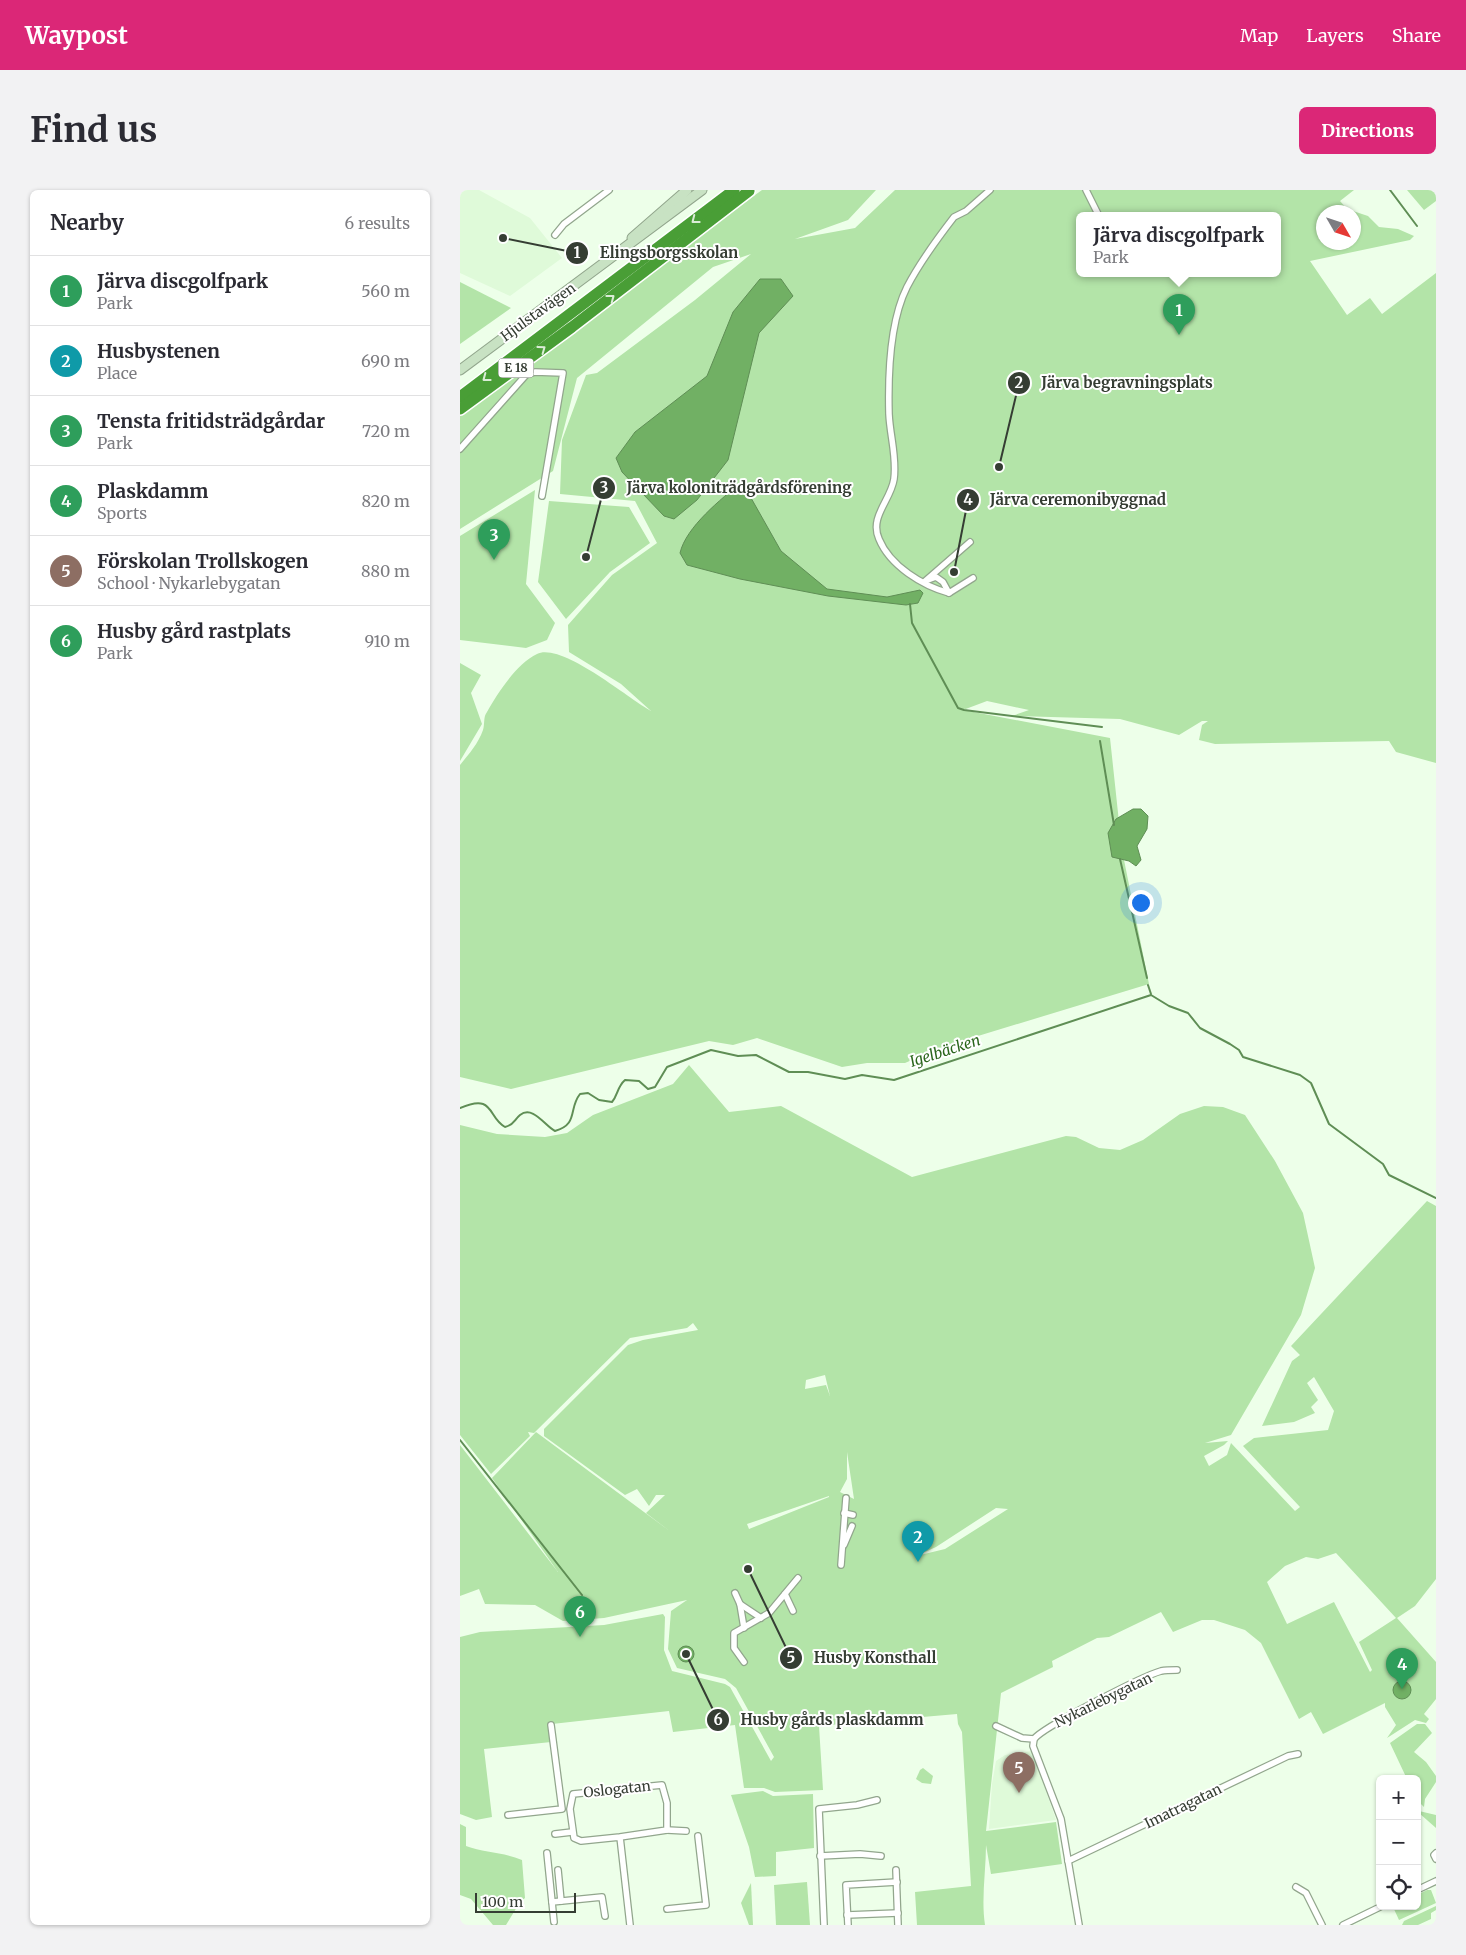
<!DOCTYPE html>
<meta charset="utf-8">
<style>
:root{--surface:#fff;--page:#f2f2f3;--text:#2b2b33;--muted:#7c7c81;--line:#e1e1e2;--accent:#db2777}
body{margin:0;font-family:Merriweather,serif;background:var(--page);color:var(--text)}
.controls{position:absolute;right:15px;bottom:15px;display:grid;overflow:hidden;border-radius:8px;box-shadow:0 1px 4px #0004}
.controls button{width:45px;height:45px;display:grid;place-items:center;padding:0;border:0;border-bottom:1px solid var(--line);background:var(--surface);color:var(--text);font:25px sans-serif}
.compass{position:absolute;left:856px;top:15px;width:45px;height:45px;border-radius:50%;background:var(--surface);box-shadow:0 1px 4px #0004;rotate:129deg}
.scale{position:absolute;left:15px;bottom:12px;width:101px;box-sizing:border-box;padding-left:5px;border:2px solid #353d33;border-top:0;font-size:14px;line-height:18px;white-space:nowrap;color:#353d33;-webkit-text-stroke:4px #fff;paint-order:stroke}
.you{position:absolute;left:680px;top:712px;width:18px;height:18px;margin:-12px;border:4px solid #fff;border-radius:50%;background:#1a73e8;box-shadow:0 0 0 8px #1a73e833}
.badge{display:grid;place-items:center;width:32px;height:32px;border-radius:50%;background:var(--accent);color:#fff;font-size:16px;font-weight:700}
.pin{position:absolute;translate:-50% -41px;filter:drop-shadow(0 1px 2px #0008)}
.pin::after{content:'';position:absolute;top:26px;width:18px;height:15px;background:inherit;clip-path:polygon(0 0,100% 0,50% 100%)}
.popup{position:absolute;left:616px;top:22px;width:205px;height:65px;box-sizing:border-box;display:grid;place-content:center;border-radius:8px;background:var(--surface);filter:drop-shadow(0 1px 4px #0005);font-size:16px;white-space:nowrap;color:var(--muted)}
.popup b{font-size:19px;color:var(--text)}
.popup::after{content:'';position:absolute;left:50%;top:100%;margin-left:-10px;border:10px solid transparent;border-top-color:var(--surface)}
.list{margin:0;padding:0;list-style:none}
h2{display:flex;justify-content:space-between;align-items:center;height:65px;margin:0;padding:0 20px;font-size:21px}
h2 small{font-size:16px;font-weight:400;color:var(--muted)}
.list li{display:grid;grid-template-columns:32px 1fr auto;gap:15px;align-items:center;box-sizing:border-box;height:70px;padding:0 20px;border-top:1px solid var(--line)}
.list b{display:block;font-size:19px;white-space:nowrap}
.list p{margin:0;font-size:16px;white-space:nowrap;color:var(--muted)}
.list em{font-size:16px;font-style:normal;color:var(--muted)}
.icon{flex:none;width:28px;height:28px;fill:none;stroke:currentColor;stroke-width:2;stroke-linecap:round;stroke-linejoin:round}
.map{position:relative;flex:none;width:976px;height:1735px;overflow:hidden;border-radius:8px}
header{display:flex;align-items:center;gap:30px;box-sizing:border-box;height:70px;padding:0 25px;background:var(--accent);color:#fff}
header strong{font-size:24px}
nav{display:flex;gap:28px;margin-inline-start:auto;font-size:18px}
.intro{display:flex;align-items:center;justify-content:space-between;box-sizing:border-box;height:120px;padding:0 30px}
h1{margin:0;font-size:35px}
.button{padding:12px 22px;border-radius:8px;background:var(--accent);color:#fff;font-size:18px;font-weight:700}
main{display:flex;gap:30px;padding:0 30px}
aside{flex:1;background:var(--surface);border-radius:8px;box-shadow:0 1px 4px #0004}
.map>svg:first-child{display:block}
.built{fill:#dffad9}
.green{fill:#b3e4a8;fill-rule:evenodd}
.water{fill:#71b064;stroke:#5f8e55}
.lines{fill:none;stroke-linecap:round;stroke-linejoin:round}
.stream{stroke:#5f8e55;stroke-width:2}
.street-casing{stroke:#92a68d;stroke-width:8}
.secondary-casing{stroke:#92a68d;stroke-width:11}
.highway-casing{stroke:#fff;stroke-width:14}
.street{stroke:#fff;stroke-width:5.5}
.secondary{stroke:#c8e2c3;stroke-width:9}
.highway{stroke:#499e36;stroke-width:11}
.oneway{stroke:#dbecd7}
.labels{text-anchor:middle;stroke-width:4;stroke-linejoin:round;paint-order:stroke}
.shield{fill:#fff;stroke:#727770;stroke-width:1}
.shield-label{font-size:12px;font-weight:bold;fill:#353d33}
.street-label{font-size:14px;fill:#353d33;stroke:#fff}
.water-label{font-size:15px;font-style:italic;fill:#2a661c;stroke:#fff}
.leader{fill:none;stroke:#353d33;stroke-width:2}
.callout-dot{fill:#353d33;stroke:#fff;stroke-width:2}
.mark-label{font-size:15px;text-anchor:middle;font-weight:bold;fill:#fff}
.callout-label{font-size:15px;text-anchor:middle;font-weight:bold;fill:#353d33;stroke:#fff;stroke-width:4;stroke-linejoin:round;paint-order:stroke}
</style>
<header>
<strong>Waypost</strong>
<nav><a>Map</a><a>Layers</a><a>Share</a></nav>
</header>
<div class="intro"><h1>Find us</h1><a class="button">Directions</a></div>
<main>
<aside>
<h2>Nearby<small>6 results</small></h2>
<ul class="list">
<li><span class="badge" style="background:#2e9e5b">1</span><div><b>Järva discgolfpark</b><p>Park</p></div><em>560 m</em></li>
<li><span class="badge" style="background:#0f9aa8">2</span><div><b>Husbystenen</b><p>Place</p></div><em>690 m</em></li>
<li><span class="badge" style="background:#2e9e5b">3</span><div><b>Tensta fritidsträdgårdar</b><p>Park</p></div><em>720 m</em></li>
<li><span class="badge" style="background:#2e9e5b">4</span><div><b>Plaskdamm</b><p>Sports</p></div><em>820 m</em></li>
<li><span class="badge" style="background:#8d6e63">5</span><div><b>Förskolan Trollskogen</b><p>School · Nykarlebygatan</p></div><em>880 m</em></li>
<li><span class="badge" style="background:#2e9e5b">6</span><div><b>Husby gård rastplats</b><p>Park</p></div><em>910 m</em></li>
</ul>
</aside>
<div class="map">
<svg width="976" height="1735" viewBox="0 0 976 1735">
<rect width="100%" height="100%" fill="#edffe9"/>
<g class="built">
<polygon points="0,0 19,0 70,28 102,68 50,106 0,83"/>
<polygon points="572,1561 596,1630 529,1639 532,1594 536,1571 545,1565"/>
</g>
<g class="green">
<path d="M302 0H416L388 30 335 49 395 38 435 0H894L880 11 887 19 908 26 919 37 938 39 954 46 950 50 850 71 887 125 910 108 922 124 976 83V573L936 562 929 551 755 554 739 550 742 535 748 531H742L719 545 660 529 552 526 569 520 527 511 503 520 650 548 662 660 689 794 482 857 445 873H407L382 877 297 848 273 855 249 851 51 899 0 887V575C9 564 18 554 23 540 25 534 23 527 27 522 37 504 57 473 77 464 102 452 170 510 191 521L161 494 109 462 108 435 152 385 197 353 175 311 100 304 102 250 126 185 137 183 235 110 291 64 253 77 117 188 93 281 0 339V217ZM864 22H894V52H864ZM620 26H818V84H620Z"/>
<polygon points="947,0 976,0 976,11 964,20"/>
<polygon points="0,92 51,118 0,154"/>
<polygon points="75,300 66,394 95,433 87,450 66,458 0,450 0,346"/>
<polygon points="89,311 169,317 190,353 150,382 106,429 78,392"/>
<polygon points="0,473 21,485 11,503 22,534 0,571"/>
<path d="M229 875 269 922 321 916 452 987 606 946 616 947 639 958 660 960 683 950 720 924 744 916 763 917 785 925 815 971 843 1023 855 1078 841 1125 771 1245 745 1253 768 1251 764 1255 744 1266 749 1276 767 1265 771 1253 835 1321 840 1317 783 1256 794 1248 868 1240 874 1221 854 1187 847 1193 858 1210 851 1217 855 1223 834 1232 802 1236 832 1171 840 1165 831 1156 967 1011 976 1016V1389L955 1416 937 1428 976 1472V1509L964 1524 969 1529 966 1533 955 1530 927 1548 936 1535 925 1517V1513L863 1544 851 1522 839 1529 801 1453 785 1440 754 1430H742L713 1442 701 1422 649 1447 637 1448 592 1471 593 1477 541 1503 526 1641 596 1632 602 1674 531 1684 526 1655C526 1681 521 1709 525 1735H457L455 1702 511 1696 502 1542 498 1534 497 1524 359 1536 363 1600 315 1602 304 1598H284L275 1535 213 1542 209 1521 92 1534 91 1552 24 1559 32 1627 16 1630 0 1624V1447L20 1442 144 1435 203 1424 205 1427 204 1460 212 1481 265 1494 270 1497 311 1571 314 1567 276 1498 265 1489 217 1478 208 1459 211 1421 227 1410 144 1428 103 1431 75 1415 25 1414 19 1399 0 1406V1255L98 1382 32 1288 76 1242 211 1342 186 1323 205 1305H196L189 1316 177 1299 165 1305 84 1246V1239L168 1155 183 1150 238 1140 233 1133 227 1138 170 1148 74 1243 68 1242 70 1246 31 1284 0 1245V935L37 944 85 947 107 943 133 925 213 894ZM365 1185 370 1206 366 1195 345 1199 346 1190ZM387 1262 394 1309 380 1302 387 1289ZM369 1306V1307L289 1339 287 1334ZM536 1318 548 1319 485 1359 456 1366 476 1357ZM876 1363 936 1428 899 1452 912 1480 910 1482 874 1412 827 1434 807 1392 825 1376 846 1367 858 1369Z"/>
<polygon points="957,1534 965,1534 972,1543 954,1562 966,1572 976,1586 976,1592 965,1609 964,1617 957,1610 957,1589 947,1589 930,1553"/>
<polygon points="463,1578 473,1586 471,1594 462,1593 456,1589 460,1580"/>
<polygon points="303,1601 313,1606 353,1604 354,1658 316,1662 316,1686 295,1687 289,1657 271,1605"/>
<polygon points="959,1621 976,1625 976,1638 959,1623"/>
<path d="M0 1634 6 1637V1656C24 1663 44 1662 62 1670L65 1708 60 1712 46 1735H33L11 1709 0 1705Z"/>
<polygon points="347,1692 350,1735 316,1735 314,1695"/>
<polygon points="291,1693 293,1735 289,1735 281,1713"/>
<polygon points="967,1700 971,1700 976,1713 939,1730 933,1717 957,1716 957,1705"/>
<polygon points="976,1716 976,1720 971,1723 971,1729 958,1735 942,1735 944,1731"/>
</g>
<g class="water">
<polygon points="300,89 321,89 333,106 299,143 268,270 237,310 214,329 204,326 162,282 156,268 175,242 247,186 273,122"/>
<path d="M282 292 321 361 367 399 427 407 460 400 463 403 458 413 446 415 368 406 280 389 227 375 220 363C226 337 261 309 282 292Z"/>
<polygon points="673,619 681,619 688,626 687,639 677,656 681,670 676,676 669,671 652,667 648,643 656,629"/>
<circle cx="226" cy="1464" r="8"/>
<circle cx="942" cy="1500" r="9"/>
</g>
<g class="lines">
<g class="stream">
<polyline points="930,0 957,36"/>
<polyline points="450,414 452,433 498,518 504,520 642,537"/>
<polyline points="640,551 654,635"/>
<polyline points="660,669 687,788"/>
<polyline points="688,795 691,804"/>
<path d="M0 918C35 903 27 927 45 937 54 935 54 930 60 925 73 915 85 936 95 941 119 934 108 919 120 904L128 903 139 910 152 912C158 905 157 897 165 890L179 891 188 899 195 897 207 877 251 860 278 866 296 865 329 882H348L385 889 402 885 434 890 691 805 709 816 728 823 740 838 770 854 779 860 783 867 840 885 851 893 869 934 923 974 929 985 976 1008"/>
<polyline points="0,1250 122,1405"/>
</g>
<g class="street-casing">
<g id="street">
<polyline points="626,0 639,26"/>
<polyline points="95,45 104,34 149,0"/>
<polyline points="0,259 66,185 75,182 103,183 82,306"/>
<path d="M513 388 489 403C463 396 430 376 419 349 409 327 431 310 434 289 437 267 430 246 429 224 428 186 430 131 447 97 460 72 477 49 494 27L506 21 530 0"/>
<polyline points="468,390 476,387 483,392 489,403"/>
<polyline points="464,392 510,352"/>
<polyline points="384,1323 393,1325"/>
<polyline points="384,1355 392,1336"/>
<polyline points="381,1375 386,1308"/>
<polyline points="275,1403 280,1414 284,1438"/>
<polyline points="325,1404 333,1421"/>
<polyline points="280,1414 301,1428"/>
<polyline points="284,1472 274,1458 274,1443 309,1423 338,1388"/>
<polyline points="536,1536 562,1548 574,1549"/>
<polyline points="48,1625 102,1619 91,1535"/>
<polyline points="207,1640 226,1641"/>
<polyline points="95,1644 112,1642"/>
<polyline points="160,1647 121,1651 114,1648 110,1619 113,1604 202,1595 207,1613 207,1640 160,1647 170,1735"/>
<polyline points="87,1663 92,1712"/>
<polyline points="976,1663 974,1665 976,1669"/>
<polyline points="360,1666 400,1664 421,1666"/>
<polyline points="608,1671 828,1566 838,1564"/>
<polyline points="98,1680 101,1711"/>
<polyline points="436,1680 438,1735"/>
<polyline points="836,1697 846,1703 862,1735"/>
<polyline points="957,1700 976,1691"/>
<polyline points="207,1719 246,1715 238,1646"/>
<polyline points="387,1725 438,1723"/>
<polyline points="94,1732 92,1712 142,1707 145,1726"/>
<polyline points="364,1735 359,1619 397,1615 417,1610"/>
<polyline points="388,1735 386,1695 437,1692"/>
<path d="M619 1735 601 1629 573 1556 574 1549C583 1537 683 1486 701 1481 706 1480 712 1480 717 1480"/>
<polyline points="883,1735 922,1716"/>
</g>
</g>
<g class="secondary-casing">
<g id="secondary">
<polyline points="172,48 227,0"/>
<polyline points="0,180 242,0"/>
</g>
</g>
<g class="highway-casing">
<g id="highway">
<polyline points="0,207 274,0"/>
<polyline points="0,219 112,137 289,1"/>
</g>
</g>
<use href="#street" class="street"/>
<use href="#secondary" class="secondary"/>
<use href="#highway" class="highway"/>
</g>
<defs><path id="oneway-chevron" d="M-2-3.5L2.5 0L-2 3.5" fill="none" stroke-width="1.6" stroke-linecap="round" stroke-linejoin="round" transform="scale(1.25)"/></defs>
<g class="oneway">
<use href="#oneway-chevron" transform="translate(235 30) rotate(142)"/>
<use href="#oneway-chevron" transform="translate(151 108) rotate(-37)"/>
<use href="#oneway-chevron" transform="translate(82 159) rotate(-36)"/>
<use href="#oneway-chevron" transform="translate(26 188) rotate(143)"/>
</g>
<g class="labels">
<rect class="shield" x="38.5" y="168.5" width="35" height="19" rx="4"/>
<g class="shield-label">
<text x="56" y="182">E 18</text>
</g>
<g class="street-label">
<text transform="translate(78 122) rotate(-36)" y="5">Hjulstavägen</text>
<text transform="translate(643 1510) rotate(-26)" y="5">Nykarlebygatan</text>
<text transform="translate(157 1599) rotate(-6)" y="5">Oslogatan</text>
<text transform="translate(723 1616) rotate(-26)" y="5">Imatragatan</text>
</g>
<g class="water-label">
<text transform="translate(485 861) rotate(-18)" y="5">Igelbäcken</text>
</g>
</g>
<path class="leader" d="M43 48L117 63M539 277L559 193M126 367L144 298M494 382L508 310M288 1379L331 1468M226 1464L258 1530"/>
<g class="callout-dot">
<circle cx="43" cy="48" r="5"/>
<circle cx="539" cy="277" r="5"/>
<circle cx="126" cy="367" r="5"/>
<circle cx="494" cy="382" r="5"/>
<circle cx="288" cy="1379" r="5"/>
<circle cx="226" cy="1464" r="5"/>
<circle cx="117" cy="63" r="12"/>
<circle cx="559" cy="193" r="12"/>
<circle cx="144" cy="298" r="12"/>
<circle cx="508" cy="310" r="12"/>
<circle cx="331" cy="1468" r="12"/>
<circle cx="258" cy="1530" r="12"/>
</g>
<g class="mark-label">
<text x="117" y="68">1</text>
<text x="559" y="198">2</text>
<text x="144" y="303">3</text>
<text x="508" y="315">4</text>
<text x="331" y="1473">5</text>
<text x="258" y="1535">6</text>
</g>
<g class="callout-label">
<text x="209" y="68">Elingsborgsskolan</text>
<text x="667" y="198">Järva begravningsplats</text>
<text x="279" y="303">Järva koloniträdgårdsförening</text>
<text x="618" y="315">Järva ceremonibyggnad</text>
<text x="415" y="1473">Husby Konsthall</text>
<text x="372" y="1535">Husby gårds plaskdamm</text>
</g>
</svg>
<div class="controls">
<button>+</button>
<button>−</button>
<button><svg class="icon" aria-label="locate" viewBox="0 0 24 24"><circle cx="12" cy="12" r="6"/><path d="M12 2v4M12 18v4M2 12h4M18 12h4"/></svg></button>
</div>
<svg class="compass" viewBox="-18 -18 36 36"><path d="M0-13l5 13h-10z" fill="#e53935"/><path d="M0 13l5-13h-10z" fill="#7c7c81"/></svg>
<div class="scale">100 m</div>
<div class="you"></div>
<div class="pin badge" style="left:719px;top:145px;background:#2e9e5b">1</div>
<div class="popup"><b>Järva discgolfpark</b>Park</div>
<div class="pin badge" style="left:458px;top:1372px;background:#0f9aa8">2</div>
<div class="pin badge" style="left:34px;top:370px;background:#2e9e5b">3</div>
<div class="pin badge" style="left:942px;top:1499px;background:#2e9e5b">4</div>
<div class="pin badge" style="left:559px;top:1603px;background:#8d6e63">5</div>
<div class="pin badge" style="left:120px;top:1447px;background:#2e9e5b">6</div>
</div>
</main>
